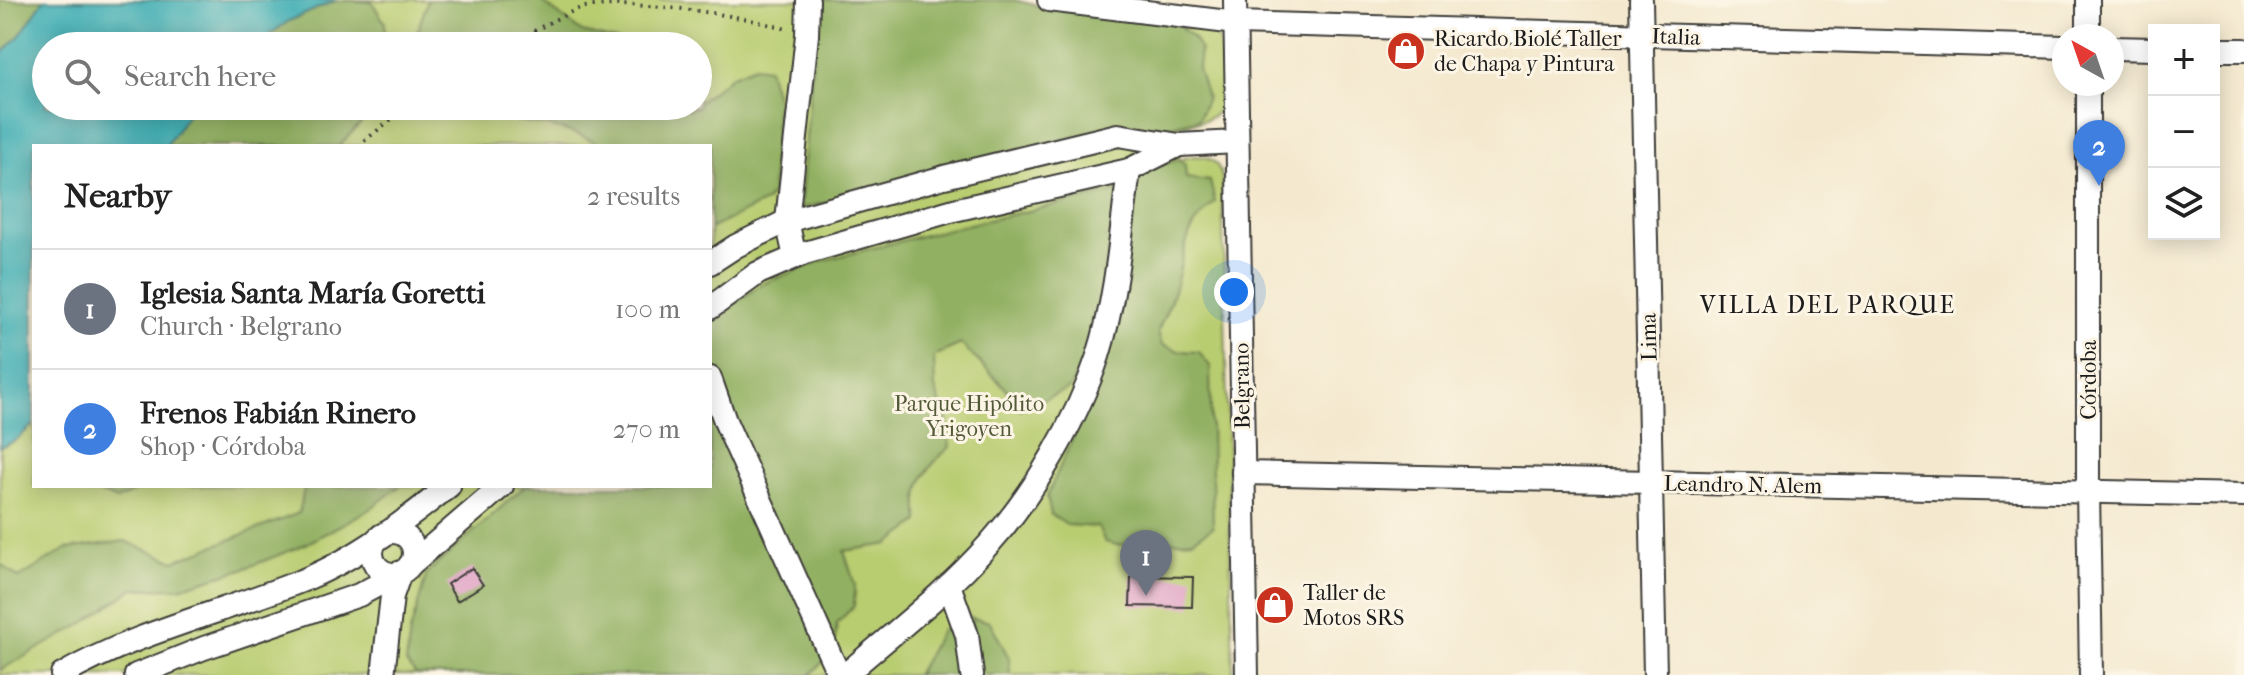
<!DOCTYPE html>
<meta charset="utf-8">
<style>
:root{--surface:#fff;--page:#f6f6f6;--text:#222;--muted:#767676;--line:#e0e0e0;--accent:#1a73e8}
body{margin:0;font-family:"IM FELL French Canon",serif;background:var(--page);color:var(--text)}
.controls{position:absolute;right:24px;top:24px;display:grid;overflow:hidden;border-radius:0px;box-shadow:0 4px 20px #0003}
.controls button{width:72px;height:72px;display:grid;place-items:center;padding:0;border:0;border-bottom:2px solid var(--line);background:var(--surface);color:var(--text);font:40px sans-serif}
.compass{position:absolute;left:2052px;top:24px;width:72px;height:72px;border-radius:50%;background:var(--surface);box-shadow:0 4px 20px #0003;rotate:320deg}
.you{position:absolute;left:1234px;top:292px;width:28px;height:28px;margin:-20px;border:6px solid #fff;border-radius:50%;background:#1a73e8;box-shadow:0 0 0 12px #1a73e833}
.badge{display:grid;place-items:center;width:52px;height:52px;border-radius:50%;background:var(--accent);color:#fff;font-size:26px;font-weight:700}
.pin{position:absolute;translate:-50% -66px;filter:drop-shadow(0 2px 4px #0008)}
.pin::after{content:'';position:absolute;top:42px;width:28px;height:24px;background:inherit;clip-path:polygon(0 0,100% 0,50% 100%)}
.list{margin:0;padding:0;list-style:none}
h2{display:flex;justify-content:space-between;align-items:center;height:104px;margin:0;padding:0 32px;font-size:34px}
h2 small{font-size:26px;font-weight:400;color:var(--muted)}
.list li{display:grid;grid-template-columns:52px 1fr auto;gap:24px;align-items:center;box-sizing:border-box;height:120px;padding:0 32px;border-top:2px solid var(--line)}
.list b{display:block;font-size:30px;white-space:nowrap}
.list p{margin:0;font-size:26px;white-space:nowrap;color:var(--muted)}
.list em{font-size:26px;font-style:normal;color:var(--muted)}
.icon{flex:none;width:44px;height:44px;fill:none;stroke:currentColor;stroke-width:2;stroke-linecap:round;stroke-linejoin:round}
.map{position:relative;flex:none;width:2244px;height:675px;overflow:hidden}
.search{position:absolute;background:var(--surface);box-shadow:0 4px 20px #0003;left:32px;top:32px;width:680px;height:88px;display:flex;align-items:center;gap:20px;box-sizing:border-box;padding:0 28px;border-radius:44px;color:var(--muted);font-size:30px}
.panel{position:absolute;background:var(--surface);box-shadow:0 4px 20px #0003;left:32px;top:144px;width:680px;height:344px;border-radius:0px}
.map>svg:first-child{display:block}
.green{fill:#b8cc70;stroke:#6a7446;stroke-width:2}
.forest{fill:#92b062;stroke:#57663f;stroke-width:2}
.water{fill:#3aacb2;stroke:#2b6467;stroke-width:2}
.building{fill:#de9dc4}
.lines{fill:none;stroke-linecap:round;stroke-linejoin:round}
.minor-casing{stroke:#3c3b37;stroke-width:26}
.path{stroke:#3c3b37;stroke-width:4;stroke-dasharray:2 6;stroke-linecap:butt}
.minor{stroke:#fff;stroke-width:22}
.labels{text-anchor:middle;stroke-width:6;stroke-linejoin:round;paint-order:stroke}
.street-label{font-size:22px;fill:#1c1c1c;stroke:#fcf5e5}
.poi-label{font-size:22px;fill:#1c1c1c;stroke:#fcf5e5;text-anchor:start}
.park-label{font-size:22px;fill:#535a39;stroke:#fcf5e5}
.neighbourhood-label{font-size:24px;letter-spacing:2px;fill:#1c1c1c;stroke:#fcf5e5}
</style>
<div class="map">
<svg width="2244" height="675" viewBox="0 0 2244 675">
<rect width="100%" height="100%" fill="#fcf5e5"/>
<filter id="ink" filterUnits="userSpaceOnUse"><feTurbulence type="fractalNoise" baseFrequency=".0125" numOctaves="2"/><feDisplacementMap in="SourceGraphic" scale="16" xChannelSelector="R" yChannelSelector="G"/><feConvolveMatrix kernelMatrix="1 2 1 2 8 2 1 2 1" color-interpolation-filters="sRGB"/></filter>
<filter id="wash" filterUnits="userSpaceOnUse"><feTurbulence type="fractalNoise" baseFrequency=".006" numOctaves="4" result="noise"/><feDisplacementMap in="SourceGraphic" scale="32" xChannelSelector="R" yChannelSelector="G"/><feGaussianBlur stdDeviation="1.8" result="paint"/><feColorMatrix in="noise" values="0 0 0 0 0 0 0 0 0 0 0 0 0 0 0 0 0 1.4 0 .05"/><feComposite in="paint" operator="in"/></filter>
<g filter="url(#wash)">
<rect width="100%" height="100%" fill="#f4e9cf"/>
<path class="green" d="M337 0H1014L1044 7 1215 31C1223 44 1230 98 1219 111 1209 122 1191 123 1178 127L1179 160C1199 152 1218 156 1222 178L1233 675H0V447L15 441 34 424V486H710V146H166L193 106H698V46H253Z"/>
<g class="forest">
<polygon points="0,0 44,0 20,35 0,56"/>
<polygon points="337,0 372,2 385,23 385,46 253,46 289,21"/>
<polygon points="428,0 539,0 582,32 620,41 626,46 412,46"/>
<polygon points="818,0 1014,0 1044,7 1177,24 1194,39 1200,49 1198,69 1207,97 1199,119 1167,127 1118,125 800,209"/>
<path d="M754 66 768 68 777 101 772 193 767 201 710 229V146H601C570 122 477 116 437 110L434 106H685L689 110 698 106V103L732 75Z"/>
<polygon points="193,106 377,106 339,146 166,146"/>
<path d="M1179 160 1185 165 1186 178 1210 181 1215 202C1179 234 1187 253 1173 294 1169 307 1163 319 1158 331L1162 345 1179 351 1199 352 1210 366 1213 527 1193 540 1117 545 1105 542 1098 527 1067 525 1051 515 1047 496 1092 395 1135 183 1141 170Z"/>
<path d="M1118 191 1099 313 1089 350 1069 389 1020 409 1006 389 961 344 934 356 935 388 947 421 950 447C923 471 914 485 919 522L889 544 844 551 855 585 854 606 837 623 834 651 810 675H416L406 663 410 632 427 573 525 486H710V323L762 284 821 261 961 226Z"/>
<polygon points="90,486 147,486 117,500 97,492"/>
<polygon points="309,486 400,486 370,509 306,544 246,568 179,588 133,589 81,625 0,670 0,564 19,578 66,549 125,541 174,561 299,513 304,489"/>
<polygon points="971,618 990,622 1009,658 1010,675 978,675"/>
<polygon points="955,628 959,675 916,675 942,629"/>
</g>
<polygon class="water" points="44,0 337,0 289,21 253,46 46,46 46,106 193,106 166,146 34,146 34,424 15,441 0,447 0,56 20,35"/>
<g id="blocks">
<g class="building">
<polygon points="472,568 483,585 457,601 447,584"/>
<polygon points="1131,576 1193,577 1192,607 1130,606"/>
</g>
</g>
</g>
<g filter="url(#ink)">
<use href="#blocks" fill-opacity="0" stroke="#3c3b37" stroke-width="2"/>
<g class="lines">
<g class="minor-casing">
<g id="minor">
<polyline points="1049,0 1236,23 2064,47"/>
<polyline points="1235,0 1247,675"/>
<polyline points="1641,0 1655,675"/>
<polyline points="2088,0 2088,36"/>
<polyline points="2112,48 2154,49"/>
<polyline points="2214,50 2244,50"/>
<polyline points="2088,84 2088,490 2091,675"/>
<polyline points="795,257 787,221 807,35 808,0"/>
<polyline points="710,263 736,246 787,221 944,177 1118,135 1179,145 1237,142"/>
<polyline points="710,308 758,273 805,253 954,210 1129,170 1179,145"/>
<polyline points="710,378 725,421 839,675"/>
<polyline points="1243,473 2244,495"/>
<circle cx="393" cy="553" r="21"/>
<polyline points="410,565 502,486"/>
<polyline points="949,585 967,635 972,675"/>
<path d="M62 675C138 631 225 612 306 579 357 558 405 521 449 486"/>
<polyline points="136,675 204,648 359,595 400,573"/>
<polyline points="383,675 392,596 400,573"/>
<path d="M845 675C893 633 946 593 989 544 1034 494 1077 420 1098 356 1117 296 1121 231 1129 170"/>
</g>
</g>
<g class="path">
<path d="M506 46C531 34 557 16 584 7 639 0 732 13 786 29"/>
<polyline points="358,146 408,106"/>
</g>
<use href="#minor" class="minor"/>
</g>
</g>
<defs>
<g id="shop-disc" transform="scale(2)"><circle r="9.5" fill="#c8321e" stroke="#fcf5e5"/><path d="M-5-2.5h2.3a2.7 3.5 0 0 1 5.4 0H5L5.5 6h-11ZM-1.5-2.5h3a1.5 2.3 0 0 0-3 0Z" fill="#fff"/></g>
</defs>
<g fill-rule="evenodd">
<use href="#shop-disc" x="1406" y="51"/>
<use href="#shop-disc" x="1275" y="605"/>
</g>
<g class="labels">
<g class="street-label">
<text transform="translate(1676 36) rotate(2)" y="8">Italia</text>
<text transform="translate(1648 337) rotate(-91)" y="8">Lima</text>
<text transform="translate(2088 380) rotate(-90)" y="8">Córdoba</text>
<text transform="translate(1241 386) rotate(-91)" y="8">Belgrano</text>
<text transform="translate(1743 484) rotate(1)" y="8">Leandro N. Alem</text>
</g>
<g class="poi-label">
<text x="1434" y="46">Ricardo Biolé Taller<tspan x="1434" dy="25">de Chapa y Pintura</tspan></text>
<text x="1303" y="600">Taller de<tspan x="1303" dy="25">Motos SRS</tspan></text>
</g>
<g class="park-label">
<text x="969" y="411">Parque Hipólito<tspan x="969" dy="25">Yrigoyen</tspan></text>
</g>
<g class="neighbourhood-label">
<text x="1828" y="313">VILLA DEL PARQUE</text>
</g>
</g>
</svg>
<div class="controls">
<button>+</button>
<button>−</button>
<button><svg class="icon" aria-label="layers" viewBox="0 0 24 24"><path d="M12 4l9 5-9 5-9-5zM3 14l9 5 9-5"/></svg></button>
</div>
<svg class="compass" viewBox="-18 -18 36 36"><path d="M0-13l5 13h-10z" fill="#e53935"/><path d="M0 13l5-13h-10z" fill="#767676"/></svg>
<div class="you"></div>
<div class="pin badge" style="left:1146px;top:596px;background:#6b7280">1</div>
<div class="pin badge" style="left:2099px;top:186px;background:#3f7fe0">2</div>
<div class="search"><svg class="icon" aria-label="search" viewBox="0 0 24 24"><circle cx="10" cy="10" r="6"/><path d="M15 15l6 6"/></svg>Search here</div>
<section class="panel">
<h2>Nearby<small>2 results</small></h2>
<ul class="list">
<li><span class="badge" style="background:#6b7280">1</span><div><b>Iglesia Santa María Goretti</b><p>Church · Belgrano</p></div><em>100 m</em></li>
<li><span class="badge" style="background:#3f7fe0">2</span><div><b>Frenos Fabián Rinero</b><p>Shop · Córdoba</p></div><em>270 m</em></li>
</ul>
</section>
</div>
